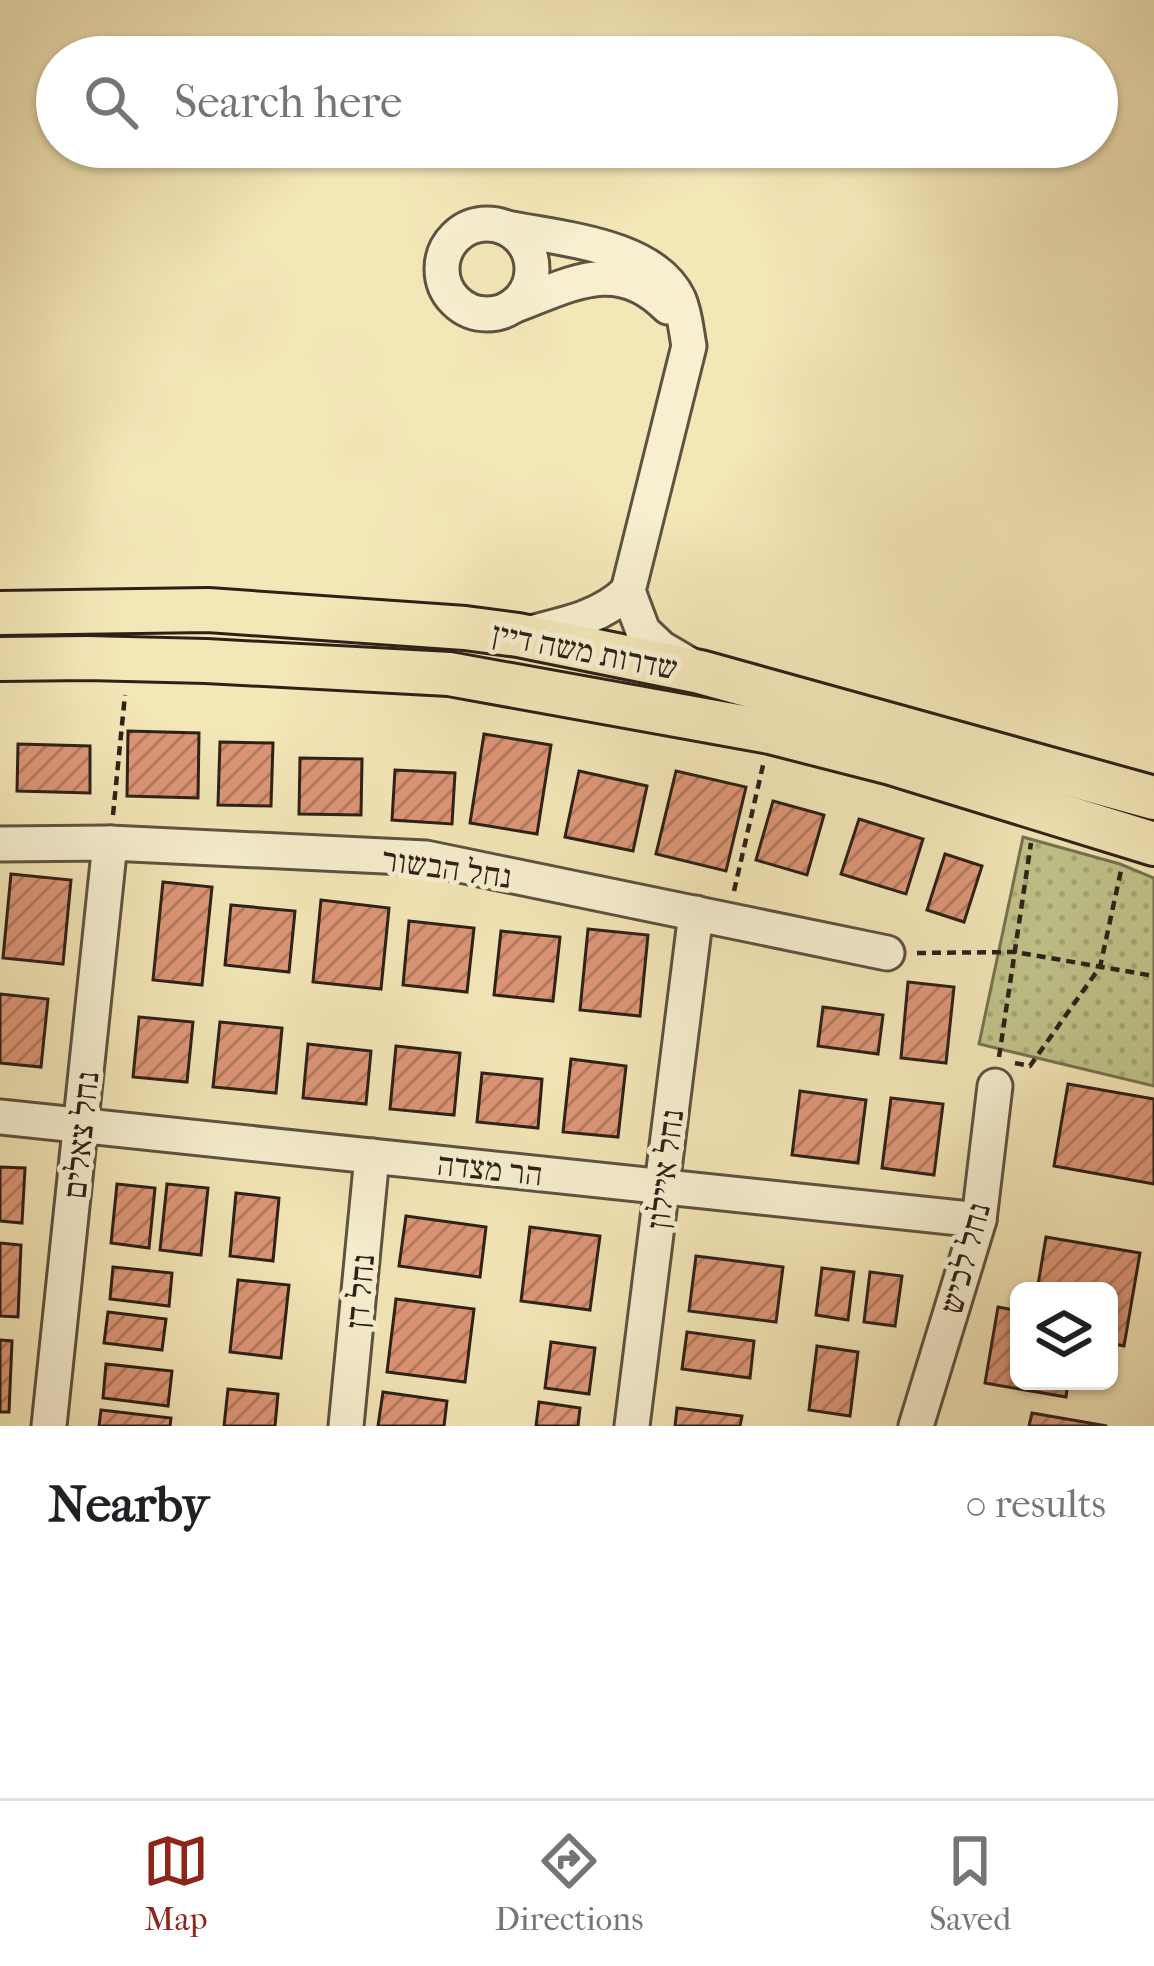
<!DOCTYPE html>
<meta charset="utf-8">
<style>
:root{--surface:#fff;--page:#f2f2f2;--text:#202124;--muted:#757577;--line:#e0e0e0;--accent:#8f2418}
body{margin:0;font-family:"IM FELL French Canon","Frank Ruhl Libre",serif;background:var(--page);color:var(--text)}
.controls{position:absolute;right:36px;bottom:36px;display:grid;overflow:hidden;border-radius:18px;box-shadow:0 3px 9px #0004}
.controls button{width:108px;height:108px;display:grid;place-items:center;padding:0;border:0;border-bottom:3px solid var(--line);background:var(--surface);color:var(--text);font:60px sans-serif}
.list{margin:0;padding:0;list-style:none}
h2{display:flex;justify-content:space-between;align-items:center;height:156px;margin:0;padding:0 48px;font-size:51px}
h2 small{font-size:39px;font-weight:400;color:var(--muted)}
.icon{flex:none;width:66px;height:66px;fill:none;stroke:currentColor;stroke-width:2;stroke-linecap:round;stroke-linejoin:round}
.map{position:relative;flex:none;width:1154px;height:1426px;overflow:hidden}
.search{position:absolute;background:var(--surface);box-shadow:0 3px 9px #0004;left:36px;right:36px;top:36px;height:132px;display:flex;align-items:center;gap:30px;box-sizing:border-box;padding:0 42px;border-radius:66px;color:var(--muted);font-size:45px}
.sheet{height:372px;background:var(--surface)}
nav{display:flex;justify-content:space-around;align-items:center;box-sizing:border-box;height:168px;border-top:3px solid var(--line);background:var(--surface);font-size:33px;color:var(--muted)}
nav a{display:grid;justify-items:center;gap:6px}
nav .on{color:var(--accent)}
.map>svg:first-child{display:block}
.grass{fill:url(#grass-dots);stroke:#767251;stroke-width:3}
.building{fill:url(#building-hatch);stroke:#2d2018;stroke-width:3}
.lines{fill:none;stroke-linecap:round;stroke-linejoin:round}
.minor-casing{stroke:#5e5240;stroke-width:39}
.major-casing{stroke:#2d2018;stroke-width:48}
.path{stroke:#2d2018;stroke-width:4.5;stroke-dasharray:9 6;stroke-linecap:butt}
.minor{stroke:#f7efd0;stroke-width:33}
.major{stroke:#f3e6b7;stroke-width:42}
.labels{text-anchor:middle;stroke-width:10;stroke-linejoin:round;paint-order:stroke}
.street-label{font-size:33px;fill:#2d2018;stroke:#f7efd0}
</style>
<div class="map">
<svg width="1154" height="1426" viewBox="0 0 1154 1426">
<defs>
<pattern id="grass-dots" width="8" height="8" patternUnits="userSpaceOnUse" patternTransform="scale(3)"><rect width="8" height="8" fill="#c0c38a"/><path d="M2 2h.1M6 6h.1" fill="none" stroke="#a5a776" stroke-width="1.8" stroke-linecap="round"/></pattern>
<pattern id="building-hatch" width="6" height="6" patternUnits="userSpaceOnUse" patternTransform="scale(3)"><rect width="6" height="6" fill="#dd9677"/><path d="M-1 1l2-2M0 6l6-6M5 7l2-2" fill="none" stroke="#b47a61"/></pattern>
</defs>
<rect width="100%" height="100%" fill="#f3e6b7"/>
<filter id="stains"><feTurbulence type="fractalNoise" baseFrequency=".00167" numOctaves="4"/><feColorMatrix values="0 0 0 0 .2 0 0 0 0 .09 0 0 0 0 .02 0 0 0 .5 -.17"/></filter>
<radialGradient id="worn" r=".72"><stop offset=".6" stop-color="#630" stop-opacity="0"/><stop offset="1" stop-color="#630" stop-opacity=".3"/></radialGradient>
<polygon class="grass" points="1023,837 1120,864 1154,878 1154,1086 979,1044"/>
<g class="building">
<polygon points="128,731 199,733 198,798 127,796"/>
<polygon points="484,734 551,745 537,834 470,823"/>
<polygon points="220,742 273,743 271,806 218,805"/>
<polygon points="18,744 90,746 90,793 17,791"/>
<polygon points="300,758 362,759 361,815 299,814"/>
<polygon points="395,770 455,773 452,824 392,820"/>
<polygon points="579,771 647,786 633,851 565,837"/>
<polygon points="676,771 746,787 726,871 656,854"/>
<polygon points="773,801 824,815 807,875 756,860"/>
<polygon points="859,819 923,839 906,894 841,874"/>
<polygon points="945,854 982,866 964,922 927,910"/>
<polygon points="11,874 71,880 63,964 3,958"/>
<polygon points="163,882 212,887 202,985 153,980"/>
<polygon points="321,900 389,908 381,989 313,982"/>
<polygon points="231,905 295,911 289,972 225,965"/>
<polygon points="409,921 474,928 467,992 403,985"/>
<polygon points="588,929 648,935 640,1016 580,1010"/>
<polygon points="501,931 560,937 553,1001 494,995"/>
<polygon points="908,982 954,987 946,1063 901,1058"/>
<polygon points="0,994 48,999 41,1067 0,1063"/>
<polygon points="823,1007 883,1015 878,1054 818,1046"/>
<polygon points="139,1017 193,1022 187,1082 133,1077"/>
<polygon points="220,1022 282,1028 276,1093 213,1087"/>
<polygon points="308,1044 371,1051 366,1104 303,1098"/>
<polygon points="396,1046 460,1053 454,1115 390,1109"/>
<polygon points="571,1059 626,1066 618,1137 563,1132"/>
<polygon points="482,1073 542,1079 538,1128 477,1122"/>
<polygon points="1068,1084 1154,1099 1154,1184 1054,1166"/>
<polygon points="800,1091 866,1100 858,1163 792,1155"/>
<polygon points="891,1098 943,1104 934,1175 882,1168"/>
<polygon points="0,1167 25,1168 22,1223 0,1221"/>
<polygon points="117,1184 155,1188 149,1248 111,1243"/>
<polygon points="167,1184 208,1188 201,1255 160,1250"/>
<polygon points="236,1193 279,1198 273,1261 230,1256"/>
<polygon points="406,1216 486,1227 480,1277 399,1266"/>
<polygon points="530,1227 600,1236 590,1310 521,1301"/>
<polygon points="1046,1237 1140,1253 1124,1346 1109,1343 1109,1291 1037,1291"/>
<polygon points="0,1243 21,1245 18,1317 0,1316"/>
<polygon points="696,1256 783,1267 776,1322 689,1311"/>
<polygon points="113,1267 172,1273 169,1306 110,1299"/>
<polygon points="822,1268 854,1272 848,1320 816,1315"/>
<polygon points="870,1272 902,1276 895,1326 864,1322"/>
<polygon points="238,1280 289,1285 281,1358 230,1352"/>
<polygon points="396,1299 474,1309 465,1382 387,1372"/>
<polygon points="998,1307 1019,1311 1019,1381 1068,1381 1066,1397 985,1383"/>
<polygon points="108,1312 166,1319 162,1350 104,1343"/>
<polygon points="687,1332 754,1341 750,1378 682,1369"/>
<polygon points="0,1340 12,1341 9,1412 0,1412"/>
<polygon points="551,1342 595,1348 589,1394 545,1388"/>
<polygon points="817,1346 858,1352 850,1416 809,1410"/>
<polygon points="106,1364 172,1371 168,1406 103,1398"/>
<polygon points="228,1389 278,1394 275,1426 224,1426"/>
<polygon points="383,1392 447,1401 444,1426 378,1426"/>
<polygon points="539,1402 580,1408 578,1426 536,1426"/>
<polygon points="677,1408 742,1416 740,1426 675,1426"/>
<polygon points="101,1410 171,1418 170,1426 99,1426"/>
<polygon points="1032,1413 1107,1426 1029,1426"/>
</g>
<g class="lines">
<g class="minor-casing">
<g id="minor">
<circle cx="487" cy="269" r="45"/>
<path d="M503 227C557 239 654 244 679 300 685 314 686 330 689 346L628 591 643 631 661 648 690 665"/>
<path d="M513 306C570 285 617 255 668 307"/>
<path d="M526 634C562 625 601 618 628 591"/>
<polyline points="0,844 110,843 426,858 887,953"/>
<polyline points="0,1117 979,1220"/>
<polyline points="49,1426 110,843"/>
<polyline points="346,1426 372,1156"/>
<polyline points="632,1426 696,913"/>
<polyline points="916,1426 979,1220 995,1086"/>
</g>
</g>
<g class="major-casing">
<g id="major">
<polyline points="0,613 208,610 465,628 518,635 700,672 1154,798"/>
<polyline points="0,659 87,658 206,661 449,674 770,732 891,763 1154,844"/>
</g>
</g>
<g class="path">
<polyline points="113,815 125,695"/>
<polyline points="734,891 764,761"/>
<polyline points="917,953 1015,952 1154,976"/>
<polyline points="999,1057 1031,843"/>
<polyline points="1015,1063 1030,1066 1100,967 1122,866"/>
</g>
<use href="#minor" class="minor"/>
<use href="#major" class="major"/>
</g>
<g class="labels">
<g class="street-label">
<text transform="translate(585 650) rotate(11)" y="12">שדרות משה דיין</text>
<text transform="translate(447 867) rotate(8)" y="12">נחל הבשור</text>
<text transform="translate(80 1135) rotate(-84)" y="12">נחל צאלים</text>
<text transform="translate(490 1168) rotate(6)" y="12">הר מצדה</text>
<text transform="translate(664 1169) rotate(-83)" y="12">נחל איילון</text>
<text transform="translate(964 1258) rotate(-75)" y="12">נחל לכיש</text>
<text transform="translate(359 1291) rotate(-85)" y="12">נחל דן</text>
</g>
</g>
<rect width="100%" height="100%" filter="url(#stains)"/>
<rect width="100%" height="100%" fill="url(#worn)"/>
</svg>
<div class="controls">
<button><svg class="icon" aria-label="layers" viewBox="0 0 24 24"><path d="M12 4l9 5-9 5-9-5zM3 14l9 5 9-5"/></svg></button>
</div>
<div class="search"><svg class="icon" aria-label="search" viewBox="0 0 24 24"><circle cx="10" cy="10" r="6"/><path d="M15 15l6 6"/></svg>Search here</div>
</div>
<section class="sheet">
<h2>Nearby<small>0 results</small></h2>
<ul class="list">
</ul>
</section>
<nav>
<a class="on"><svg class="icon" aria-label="map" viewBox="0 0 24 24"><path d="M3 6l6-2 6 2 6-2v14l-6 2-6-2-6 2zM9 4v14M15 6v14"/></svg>Map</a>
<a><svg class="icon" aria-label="directions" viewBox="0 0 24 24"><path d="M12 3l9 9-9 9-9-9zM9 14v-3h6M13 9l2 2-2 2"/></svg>Directions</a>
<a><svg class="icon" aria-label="saved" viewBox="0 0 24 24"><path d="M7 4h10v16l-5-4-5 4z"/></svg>Saved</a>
</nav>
